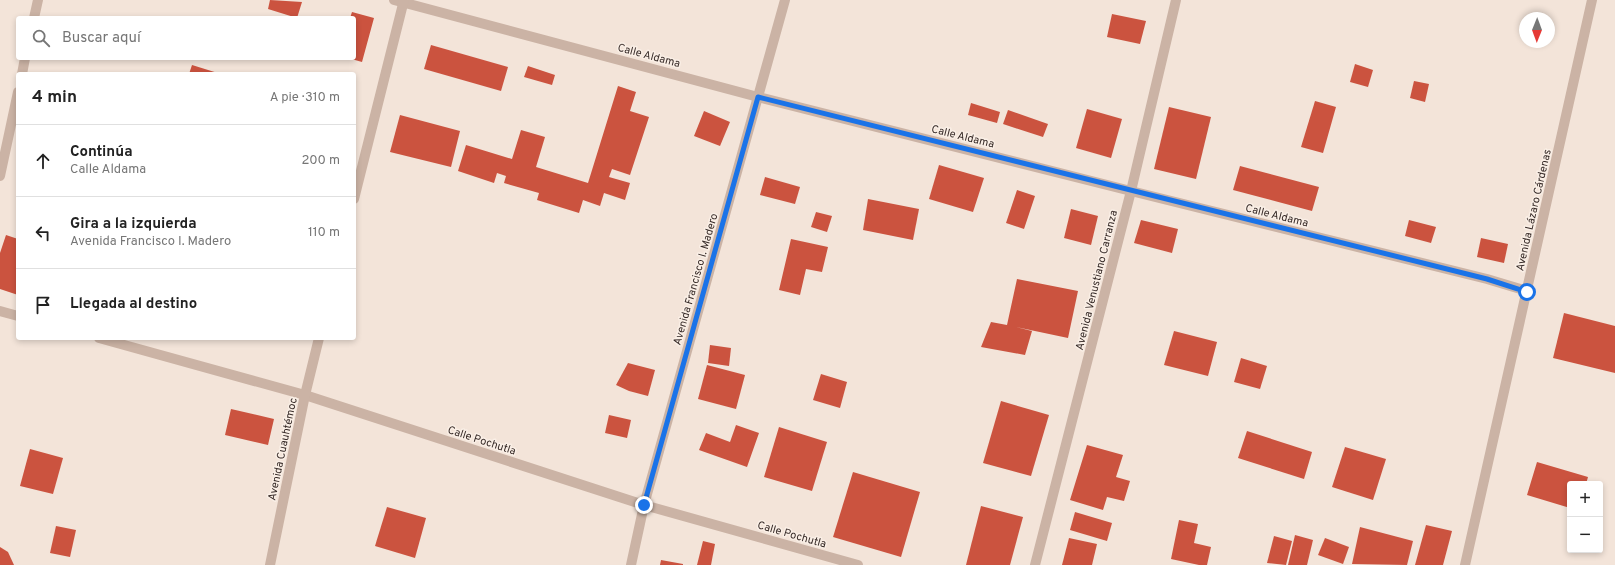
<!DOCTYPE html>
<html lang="es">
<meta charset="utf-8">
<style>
:root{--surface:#fff;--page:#f6f6f6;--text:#222;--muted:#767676;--line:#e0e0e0}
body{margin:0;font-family:Overpass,sans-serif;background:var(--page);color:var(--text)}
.controls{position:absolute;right:12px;bottom:12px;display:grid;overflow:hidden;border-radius:4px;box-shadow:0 2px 6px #0003}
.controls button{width:36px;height:36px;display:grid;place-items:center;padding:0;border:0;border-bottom:1px solid var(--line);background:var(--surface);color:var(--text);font:20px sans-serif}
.compass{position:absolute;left:1519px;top:12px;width:36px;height:36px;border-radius:50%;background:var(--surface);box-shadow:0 2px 6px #0003;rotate:181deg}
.stop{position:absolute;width:12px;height:12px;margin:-9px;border:3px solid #1a73e8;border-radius:50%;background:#fff}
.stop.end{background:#1a73e8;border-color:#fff;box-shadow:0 1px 4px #0008}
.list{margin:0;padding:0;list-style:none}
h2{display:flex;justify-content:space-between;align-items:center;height:52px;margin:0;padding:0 16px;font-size:17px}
h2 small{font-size:13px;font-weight:400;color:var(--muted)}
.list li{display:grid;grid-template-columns:26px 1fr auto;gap:12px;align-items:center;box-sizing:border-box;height:72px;padding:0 16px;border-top:1px solid var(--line)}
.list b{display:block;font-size:15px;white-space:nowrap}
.list p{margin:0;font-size:13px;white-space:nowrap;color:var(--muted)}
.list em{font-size:13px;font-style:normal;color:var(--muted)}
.icon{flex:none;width:22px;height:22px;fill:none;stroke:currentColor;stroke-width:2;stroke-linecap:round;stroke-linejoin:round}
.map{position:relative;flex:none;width:1615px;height:565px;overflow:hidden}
.search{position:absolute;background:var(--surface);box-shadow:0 2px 6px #0003;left:16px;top:16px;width:340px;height:44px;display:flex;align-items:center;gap:10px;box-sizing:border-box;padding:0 14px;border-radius:4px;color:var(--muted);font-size:15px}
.panel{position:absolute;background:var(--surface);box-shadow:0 2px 6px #0003;left:16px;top:72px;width:340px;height:268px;border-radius:4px}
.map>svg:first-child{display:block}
.building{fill:#cb533f}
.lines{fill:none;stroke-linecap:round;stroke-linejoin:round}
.minor{stroke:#cbb3a5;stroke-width:10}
.route{stroke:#1a73e8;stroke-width:5}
.labels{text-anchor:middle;stroke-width:3;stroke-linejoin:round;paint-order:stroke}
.street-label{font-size:11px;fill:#362a27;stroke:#faefe6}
</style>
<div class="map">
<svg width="1615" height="565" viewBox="0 0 1615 565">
<rect width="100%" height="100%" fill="#f3e4d9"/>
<g class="building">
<polygon points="270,0 302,2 297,18 268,9"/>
<polygon points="352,12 374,18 362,62 348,58 354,58 354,18 350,18"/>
<polygon points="1112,14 1146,21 1140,44 1107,37"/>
<polygon points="431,45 508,67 501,91 424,69"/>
<polygon points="1355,64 1373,70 1368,87 1350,82"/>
<polygon points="192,65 221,74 189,74"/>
<polygon points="528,66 555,75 552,85 524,77"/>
<polygon points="1414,81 1429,84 1425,102 1410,98"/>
<polygon points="618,86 636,92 630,111 649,117 630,175 612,169 609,177 630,183 625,200 604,193 600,206 583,200 579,213 537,200 539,193 504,183 506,176 497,173 494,183 458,171 466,145 512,159 521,130 545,137 536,167 588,183"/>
<polygon points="1315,101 1336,107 1323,153 1301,147"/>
<polygon points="971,103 1000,112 997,123 968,115"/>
<polygon points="1169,107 1211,117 1196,179 1154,169"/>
<polygon points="1087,109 1122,119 1111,158 1076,148"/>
<polygon points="1008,110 1048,124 1043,137 1003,124"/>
<polygon points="704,111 730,122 720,146 694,136"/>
<polygon points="400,115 460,131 451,167 390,152"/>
<polygon points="939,165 984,178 973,212 929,199"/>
<polygon points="1240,166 1319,187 1312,211 1233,190"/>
<polygon points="765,177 800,187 795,204 760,195"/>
<polygon points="1017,190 1035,196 1024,229 1006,223"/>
<polygon points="868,199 919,209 913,240 863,230"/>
<polygon points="1071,209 1098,216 1091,245 1064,238"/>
<polygon points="816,212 832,216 827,232 811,227"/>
<polygon points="1141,220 1178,229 1172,253 1134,243"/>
<polygon points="1409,220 1436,227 1431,243 1405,236"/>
<polygon points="6,235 18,239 18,295 0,289 0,253"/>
<polygon points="1481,238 1508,244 1504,263 1477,257"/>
<polygon points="791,239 828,247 822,272 806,269 800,295 779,290"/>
<polygon points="1017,279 1078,291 1068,338 1016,327 1032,331 1025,355 981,347 991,322 1007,325"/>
<polygon points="1564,313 1615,326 1615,373 1553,358"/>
<polygon points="1174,331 1217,342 1208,376 1164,365"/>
<polygon points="710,345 731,348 729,366 708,363"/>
<polygon points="1241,358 1267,366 1260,389 1234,382"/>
<polygon points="628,363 655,370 648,396 629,391 616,385"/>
<polygon points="707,365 745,375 736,409 698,399"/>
<polygon points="821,374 847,382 840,408 813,400"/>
<polygon points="1001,401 1049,415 1031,476 983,463"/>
<polygon points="231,409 274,419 268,445 225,435"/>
<polygon points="609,415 631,420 627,438 605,433"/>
<polygon points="736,425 759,433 747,467 699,450 706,433 730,442"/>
<polygon points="779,427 827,442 812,491 764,477"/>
<polygon points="1247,431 1312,452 1304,479 1238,458"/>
<polygon points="1087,445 1123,455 1116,477 1130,481 1124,501 1107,497 1103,510 1070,500"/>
<polygon points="1345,447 1386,459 1373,500 1332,487"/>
<polygon points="30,449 63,458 53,494 20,486"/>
<polygon points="1537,462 1588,477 1586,484 1570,484 1570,508 1527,495"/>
<polygon points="853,472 920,492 901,557 833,537"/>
<polygon points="981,506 1023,517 1010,565 966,565"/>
<polygon points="387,507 426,518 415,558 375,546"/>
<polygon points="1075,512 1112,523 1107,541 1070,530"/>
<polygon points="1179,520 1198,524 1194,543 1211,547 1207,565 1199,565 1171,559"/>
<polygon points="1426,525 1452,531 1443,565 1415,565"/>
<polygon points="56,526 76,530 70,557 50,553"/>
<polygon points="1360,527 1413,541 1407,565 1352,564"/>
<polygon points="1295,535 1313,540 1307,565 1288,565"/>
<polygon points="1274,536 1292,541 1286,565 1267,563"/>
<polygon points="1069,538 1097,544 1092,565 1062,565"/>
<polygon points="1325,538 1349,547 1343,564 1318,555"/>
<polygon points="703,541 715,544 711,565 697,565"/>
<polygon points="0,547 8,552 14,565 0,565"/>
<polygon points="661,560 683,564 683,565 660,565"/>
</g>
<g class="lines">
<g class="minor">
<polyline points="394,0 758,97 1131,191 1487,279 1527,291"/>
<polyline points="34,18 38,0"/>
<polyline points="22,74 25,58"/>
<polyline points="0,176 18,92"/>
<polyline points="354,199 404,0"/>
<polyline points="0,311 18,316"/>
<polyline points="99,338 305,395 644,505 858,565"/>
<polyline points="270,565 305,395 319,338"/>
<polyline points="631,565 644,505 785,0"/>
<polyline points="1035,565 1131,191 1176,0"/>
<polyline points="1465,565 1592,0"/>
</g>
</g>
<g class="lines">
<polyline class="route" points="644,505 758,97 1487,279 1527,292"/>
</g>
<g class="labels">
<g class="street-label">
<text transform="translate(649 55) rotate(15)" y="4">Calle Aldama</text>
<text transform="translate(963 136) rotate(14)" y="4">Calle Aldama</text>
<text transform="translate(1533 210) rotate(-77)" y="4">Avenida Lázaro Cárdenas</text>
<text transform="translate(1277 215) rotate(14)" y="4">Calle Aldama</text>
<text transform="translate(695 279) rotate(-74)" y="4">Avenida Francisco I. Madero</text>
<text transform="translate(1096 280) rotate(-76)" y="4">Avenida Venustiano Carranza</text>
<text transform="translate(482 440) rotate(18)" y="4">Calle Pochutla</text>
<text transform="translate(282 449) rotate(-78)" y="4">Avenida Cuauhtémoc</text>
<text transform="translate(792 534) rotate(16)" y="4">Calle Pochutla</text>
</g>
</g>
</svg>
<div class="controls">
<button>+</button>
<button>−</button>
</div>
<svg class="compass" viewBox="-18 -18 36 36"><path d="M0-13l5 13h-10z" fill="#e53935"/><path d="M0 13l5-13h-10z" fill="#767676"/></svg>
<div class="stop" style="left:1527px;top:292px"></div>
<div class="stop end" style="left:644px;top:505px"></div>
<div class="search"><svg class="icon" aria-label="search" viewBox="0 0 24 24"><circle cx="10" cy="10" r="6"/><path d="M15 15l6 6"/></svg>Buscar aquí</div>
<section class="panel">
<h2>4 min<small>A pie · 310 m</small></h2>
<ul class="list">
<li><svg class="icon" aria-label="ahead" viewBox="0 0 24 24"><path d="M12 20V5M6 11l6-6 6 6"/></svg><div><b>Continúa</b><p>Calle Aldama</p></div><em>200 m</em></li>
<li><svg class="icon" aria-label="left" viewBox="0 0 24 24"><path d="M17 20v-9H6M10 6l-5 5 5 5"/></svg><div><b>Gira a la izquierda</b><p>Avenida Francisco I. Madero</p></div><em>110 m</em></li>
<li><svg class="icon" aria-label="arrive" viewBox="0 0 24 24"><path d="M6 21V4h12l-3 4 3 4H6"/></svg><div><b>Llegada al destino</b></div></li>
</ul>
</section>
</div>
